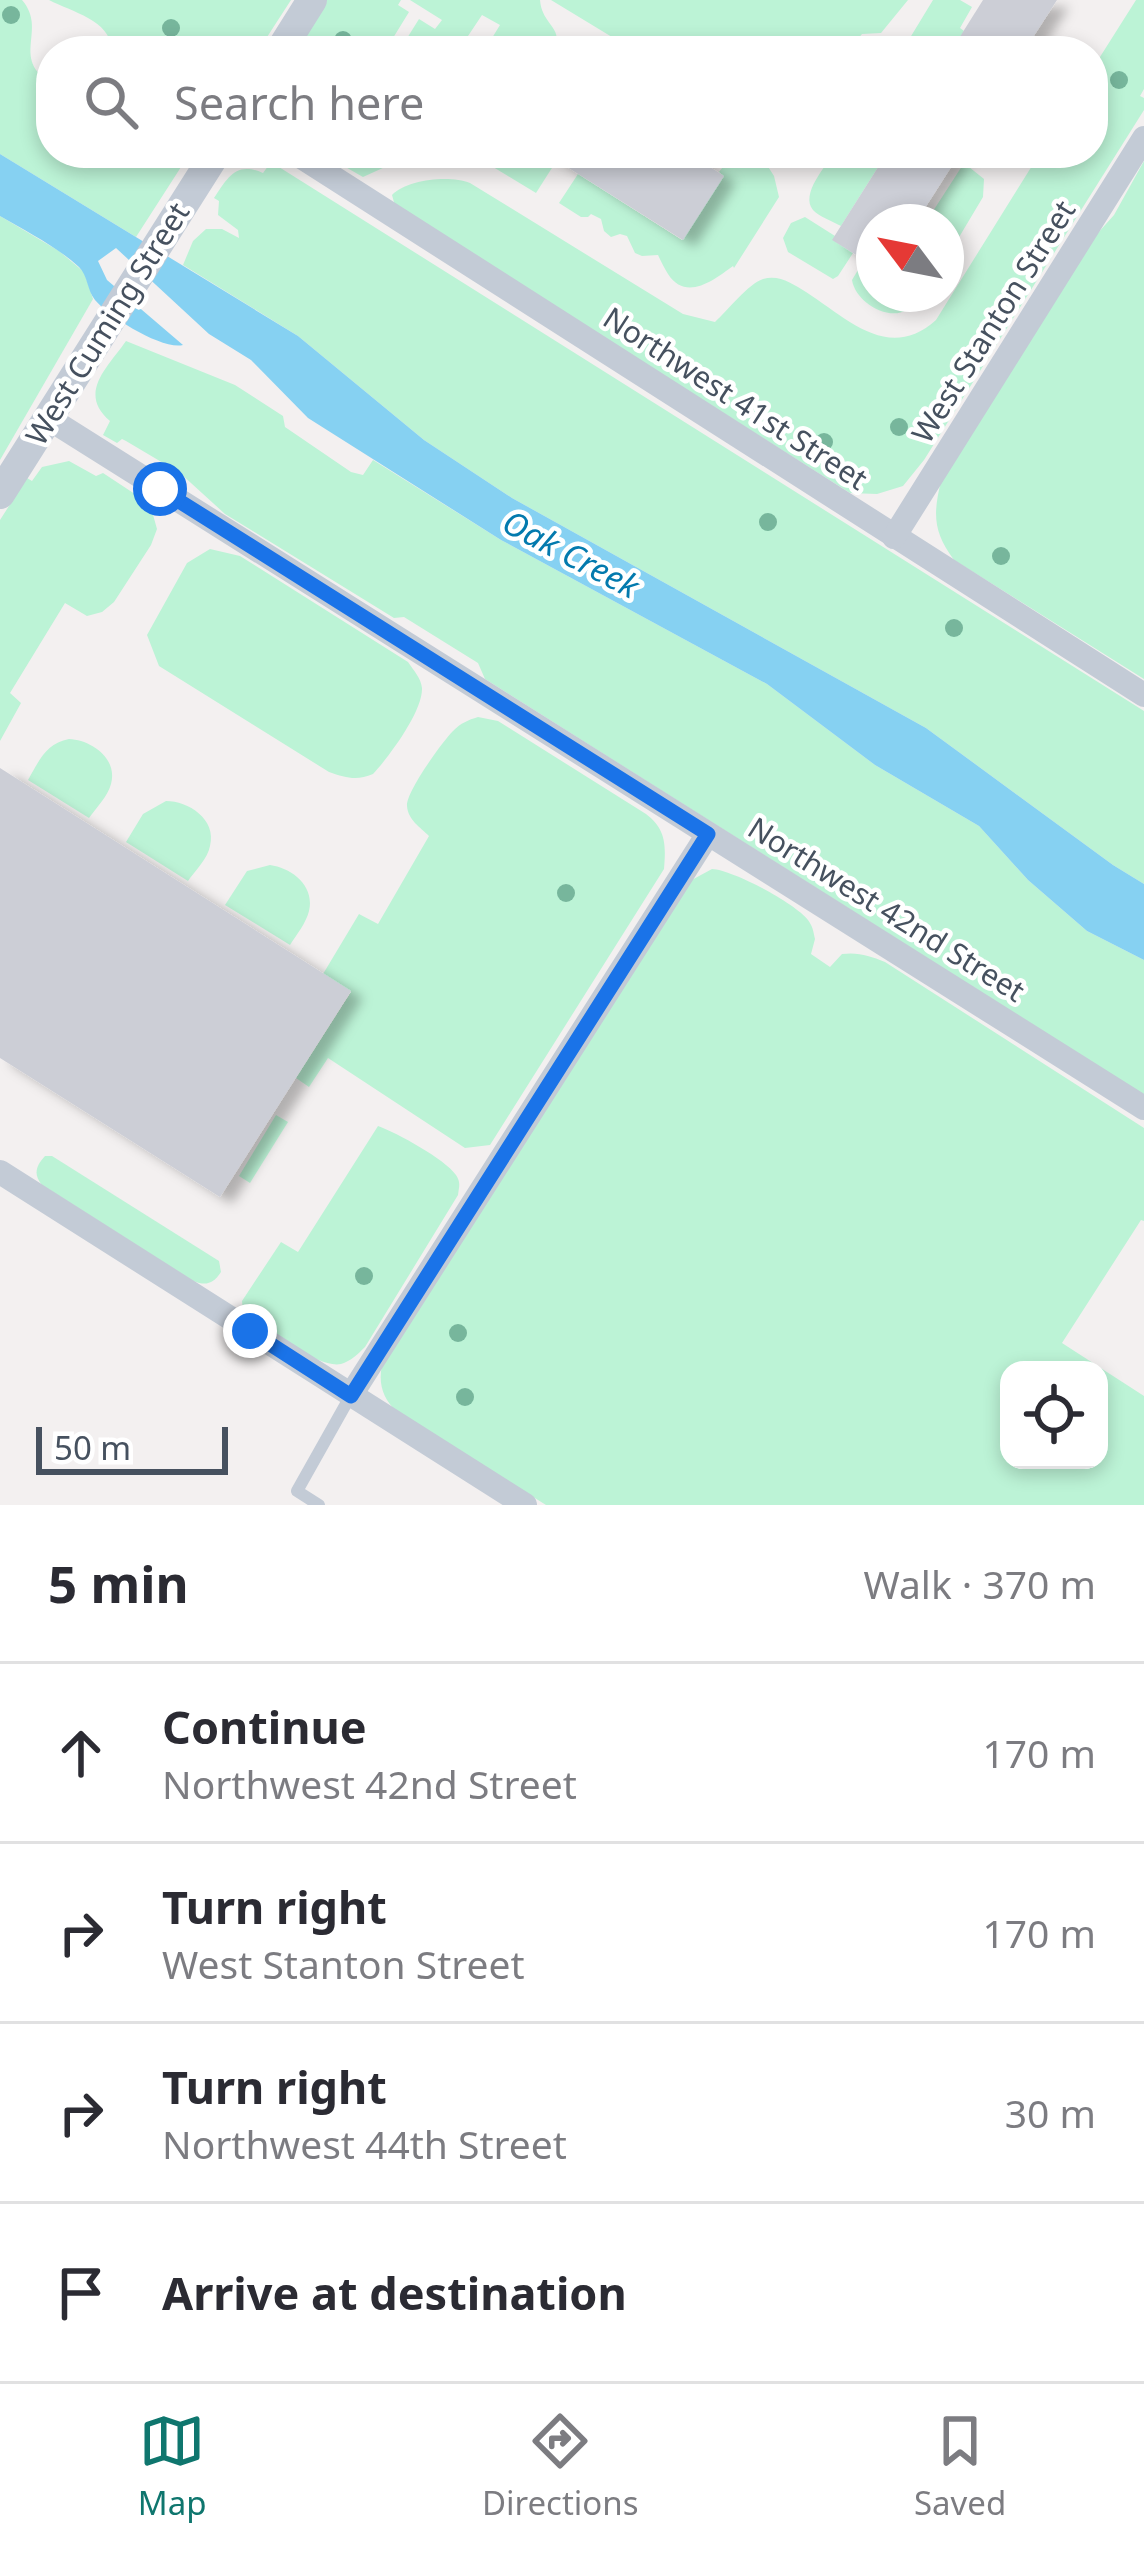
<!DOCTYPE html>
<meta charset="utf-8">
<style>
:root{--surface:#fff;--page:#f7f7f7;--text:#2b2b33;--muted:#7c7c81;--line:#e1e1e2;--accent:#0f766e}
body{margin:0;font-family:"Noto Sans",sans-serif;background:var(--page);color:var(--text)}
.controls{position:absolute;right:36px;bottom:36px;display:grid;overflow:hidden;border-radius:24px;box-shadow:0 6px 18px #0003}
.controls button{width:108px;height:108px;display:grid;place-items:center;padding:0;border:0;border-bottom:3px solid var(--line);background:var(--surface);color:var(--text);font:60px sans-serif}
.compass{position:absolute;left:856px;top:204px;width:108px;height:108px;border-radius:50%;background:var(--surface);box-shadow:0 6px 18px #0003;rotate:302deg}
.scale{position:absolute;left:36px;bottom:30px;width:192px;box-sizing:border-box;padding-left:12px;border:6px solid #46515f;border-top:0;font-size:33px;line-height:42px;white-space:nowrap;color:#46515f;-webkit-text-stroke:9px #fff;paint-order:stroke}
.stop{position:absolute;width:36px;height:36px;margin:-27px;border:9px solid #1a73e8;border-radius:50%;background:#fff}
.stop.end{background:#1a73e8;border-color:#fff;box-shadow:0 3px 12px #0008}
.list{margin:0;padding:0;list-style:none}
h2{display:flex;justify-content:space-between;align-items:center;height:156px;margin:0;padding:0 48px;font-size:51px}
h2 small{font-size:39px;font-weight:400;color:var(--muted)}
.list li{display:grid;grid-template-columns:78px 1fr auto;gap:36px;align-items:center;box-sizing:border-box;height:180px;padding:0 48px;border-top:3px solid var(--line)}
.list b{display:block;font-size:45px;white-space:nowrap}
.list p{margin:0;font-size:39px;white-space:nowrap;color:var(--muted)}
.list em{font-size:39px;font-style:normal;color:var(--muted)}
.icon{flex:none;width:66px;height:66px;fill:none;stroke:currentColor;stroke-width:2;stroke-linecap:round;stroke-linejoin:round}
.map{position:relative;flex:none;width:1144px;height:1505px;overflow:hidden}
.search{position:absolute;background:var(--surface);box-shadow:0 6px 18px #0003;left:36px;right:36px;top:36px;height:132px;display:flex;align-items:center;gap:30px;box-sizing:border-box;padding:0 42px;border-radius:48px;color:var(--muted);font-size:45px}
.sheet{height:876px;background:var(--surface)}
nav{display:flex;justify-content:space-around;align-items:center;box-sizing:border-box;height:168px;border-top:3px solid var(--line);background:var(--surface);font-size:33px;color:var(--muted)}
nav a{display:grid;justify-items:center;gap:6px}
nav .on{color:var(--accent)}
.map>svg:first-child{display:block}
.green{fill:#bcf3d6;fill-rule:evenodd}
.water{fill:#86d1f2}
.building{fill:#ccced6;filter:url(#shadow)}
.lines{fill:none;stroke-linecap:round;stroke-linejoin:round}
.service{stroke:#c3cbd6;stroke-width:12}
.minor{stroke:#c3cbd6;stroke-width:24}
.tertiary{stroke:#c3cbd6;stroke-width:30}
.tree{fill:#77b69c}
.route{stroke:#1a73e8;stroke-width:15}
.labels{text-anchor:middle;stroke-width:9;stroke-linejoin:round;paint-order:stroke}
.street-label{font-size:30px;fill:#46515f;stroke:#fff}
.water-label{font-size:33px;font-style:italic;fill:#037aae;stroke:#fff}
</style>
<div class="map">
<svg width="1144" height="1505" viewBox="0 0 1144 1505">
<defs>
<filter id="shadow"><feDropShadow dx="12" dy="7" stdDeviation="6" flood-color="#0004"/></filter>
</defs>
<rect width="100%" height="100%" fill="#f3f0f0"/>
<g class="green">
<path d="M0 0H22C48 30 10 58 51 83V153H190L136 237 0 154Z"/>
<path d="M49 0H291L258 51H111C113 21 72 12 49 0Z"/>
<polygon points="327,0 401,0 398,5 409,12 385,51 295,51"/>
<path d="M410 0H540C542 26 565 27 554 51H484L500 25 482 15 458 51H399L419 19 435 29 442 20Z"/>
<polygon points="551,0 908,0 881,33 862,34 851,47 853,51 635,51"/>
<polygon points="933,0 960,0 972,7 960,28 964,31 951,51 902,51"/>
<path d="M1136 0H1144V89L1140 96 1144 98V110L924 460 903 486 877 494 850 493 395 206 392 195C408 179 450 175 470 183L683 314 715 322C728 310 748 284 763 279 779 274 793 284 806 292 849 320 889 362 936 320L1040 153H1093V68Z"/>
<polygon points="321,153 431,153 432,154 396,162 363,177"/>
<polygon points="470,153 545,153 557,160 536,193"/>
<path d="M834 153H887L841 226C834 222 818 216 813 210 800 194 826 166 834 153Z"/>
<path d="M746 158 767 165 774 176 779 197 734 268 733 266C714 280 686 302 668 274 664 268 661 261 658 255L642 256 635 253 627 236 620 234 611 237 604 231 601 219 591 214 588 217H581L559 203 578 174 682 240 723 176 719 172C725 162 736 162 746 158Z"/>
<path d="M1144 161V679L954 560C933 532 933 514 941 481L1097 234 1114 215Z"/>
<path d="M271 162 1144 711V884L1113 865 926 728 512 498 424 440 298 336 183 265 193 241 206 229H222L239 238 238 230 218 215 219 201 214 198C228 177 236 161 263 173Z"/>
<polygon points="964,163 984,179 983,197 946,259 946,222 926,222"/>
<polygon points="0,216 59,251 84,272 93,299 0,460"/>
<polygon points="805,217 835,236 833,240 853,253 838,276 833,279 788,252 783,238 791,223"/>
<path d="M864 260 874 266V294H916L917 298C902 330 856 306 852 280Z"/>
<path d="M126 341 235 385 283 416 285 427 351 472 363 475 373 460 501 540 767 684 875 765 979 826 1028 880 1087 931 1144 960V1095L485 679 478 663 404 617 394 618 225 514 180 473 126 441 122 439 117 443 103 435 110 421C77 393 108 367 126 341Z"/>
<polygon points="69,461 96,476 103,473 150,504 157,529 151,545 114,602 102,612 87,616 65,603 10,693 21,703 0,741 0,520 27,478 32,481 42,467"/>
<path d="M210 549 240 556 408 662C414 671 421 678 422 688 423 711 389 757 373 774 357 781 346 778 329 772L159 666 147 635 187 563Z"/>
<path d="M478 717 498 721 646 814C666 829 666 845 664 869L490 1145 465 1148 328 1058 309 1087 296 1078 351 992 323 974 359 914 378 924 429 836C420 827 408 820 407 806 406 792 442 742 453 731 461 723 468 720 478 717Z"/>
<path d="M69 739C91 740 118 758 111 784 108 796 96 808 89 818L28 780C39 761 46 743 69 739Z"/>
<path d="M166 801C188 801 217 819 210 846 208 858 195 871 188 881L126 842 143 814Z"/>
<path d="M270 865C292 868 315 886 309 911 306 923 297 934 290 945L225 905 247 871Z"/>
<path d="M712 869C733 870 795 903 808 920 813 927 813 930 815 939L811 954 830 967 842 954C859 952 870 956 885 962L1144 1128V1221L1141 1220 1062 1343 1144 1396V1505H546L397 1412C383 1399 378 1384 382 1365L688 882ZM1009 1370H1099V1460H1009Z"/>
<polygon points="276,1115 288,1122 250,1183 239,1176"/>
<path d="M378 1126C397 1133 445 1159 456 1175 461 1183 459 1186 458 1195L365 1347C358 1354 351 1361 341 1364 319 1369 271 1331 251 1319L243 1310 242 1301 281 1242 298 1252Z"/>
<path d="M45 1156H52L219 1261 221 1272C213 1284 206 1286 193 1281L42 1185C33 1174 36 1166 45 1156Z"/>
</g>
<path class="water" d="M0 154 298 336 424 440 512 498 926 728 1113 865 1144 884V960L1087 931 1028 880 979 826 875 765 767 684 501 540 308 418 251 360 209 334 116 248 98 261 107 280 183 345C162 350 109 317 95 300 87 290 88 276 79 267 56 246 27 232 0 216Z"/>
<g class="building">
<polygon points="983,0 1057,0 1024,51 951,51"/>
<polygon points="545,153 688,153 724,176 683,240"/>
<polygon points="887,153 960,153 916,222 874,222 874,266 832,240"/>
<polygon points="0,768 351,991 220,1197 0,1058"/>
</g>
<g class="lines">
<polyline class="service" points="319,1505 297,1491 351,1395"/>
<g class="minor">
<polyline points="295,153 1144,695"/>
<polyline points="48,418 1144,1108"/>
<polyline points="894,537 1144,138"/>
<polyline points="0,1172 525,1505"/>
<polyline points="351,1395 708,834"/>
</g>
<g class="tertiary">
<polyline points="280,51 312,0"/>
<polyline points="0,494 216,153"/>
</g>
</g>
<g class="tree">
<circle cx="11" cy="15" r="9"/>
<circle cx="171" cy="28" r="9"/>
<circle cx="343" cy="40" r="9"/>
<circle cx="1119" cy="80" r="9"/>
<circle cx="899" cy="427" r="9"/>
<circle cx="824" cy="442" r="9"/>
<circle cx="768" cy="522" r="9"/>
<circle cx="1001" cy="556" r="9"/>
<circle cx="954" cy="628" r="9"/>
<circle cx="566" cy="893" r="9"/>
<circle cx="364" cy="1276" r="9"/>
<circle cx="458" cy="1333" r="9"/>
<circle cx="465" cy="1397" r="9"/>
</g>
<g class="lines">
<polyline class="route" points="160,489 708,834 351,1396 250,1331"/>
</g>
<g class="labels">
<g class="street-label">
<text transform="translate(994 322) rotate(-58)" y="10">West Stanton Street</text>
<text transform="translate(108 324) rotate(-58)" y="10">West Cuming Street</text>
<text transform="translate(735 399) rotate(33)" y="10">Northwest 41st Street</text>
<text transform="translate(886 910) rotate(32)" y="10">Northwest 42nd Street</text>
</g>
<g class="water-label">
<text transform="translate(571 554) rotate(28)" y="12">Oak Creek</text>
</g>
</g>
</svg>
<div class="controls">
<button><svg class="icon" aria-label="locate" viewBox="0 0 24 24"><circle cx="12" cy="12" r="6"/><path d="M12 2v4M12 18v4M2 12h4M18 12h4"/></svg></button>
</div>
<svg class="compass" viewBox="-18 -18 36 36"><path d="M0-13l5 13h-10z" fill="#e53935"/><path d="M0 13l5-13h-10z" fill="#7c7c81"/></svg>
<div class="scale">50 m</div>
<div class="stop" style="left:160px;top:489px"></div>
<div class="stop end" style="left:250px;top:1331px"></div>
<div class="search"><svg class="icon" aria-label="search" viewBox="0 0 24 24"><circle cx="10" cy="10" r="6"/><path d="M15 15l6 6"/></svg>Search here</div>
</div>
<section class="sheet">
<h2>5 min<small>Walk · 370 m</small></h2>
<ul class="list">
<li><svg class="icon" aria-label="ahead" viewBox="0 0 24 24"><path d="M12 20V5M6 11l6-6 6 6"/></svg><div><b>Continue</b><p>Northwest 42nd Street</p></div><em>170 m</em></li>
<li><svg class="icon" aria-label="right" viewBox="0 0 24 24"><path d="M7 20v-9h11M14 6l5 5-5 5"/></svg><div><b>Turn right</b><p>West Stanton Street</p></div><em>170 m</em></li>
<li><svg class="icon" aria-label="right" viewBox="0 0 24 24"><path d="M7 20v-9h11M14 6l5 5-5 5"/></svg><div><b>Turn right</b><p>Northwest 44th Street</p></div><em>30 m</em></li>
<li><svg class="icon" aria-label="arrive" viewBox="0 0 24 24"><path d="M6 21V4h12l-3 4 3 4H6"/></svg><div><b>Arrive at destination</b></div></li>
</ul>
</section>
<nav>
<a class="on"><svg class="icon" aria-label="map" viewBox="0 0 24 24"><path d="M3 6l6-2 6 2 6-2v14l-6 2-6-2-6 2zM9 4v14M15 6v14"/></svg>Map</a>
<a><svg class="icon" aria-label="directions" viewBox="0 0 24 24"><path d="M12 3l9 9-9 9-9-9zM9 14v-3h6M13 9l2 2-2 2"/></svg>Directions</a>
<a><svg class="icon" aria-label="saved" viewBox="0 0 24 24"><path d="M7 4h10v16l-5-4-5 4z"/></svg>Saved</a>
</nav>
